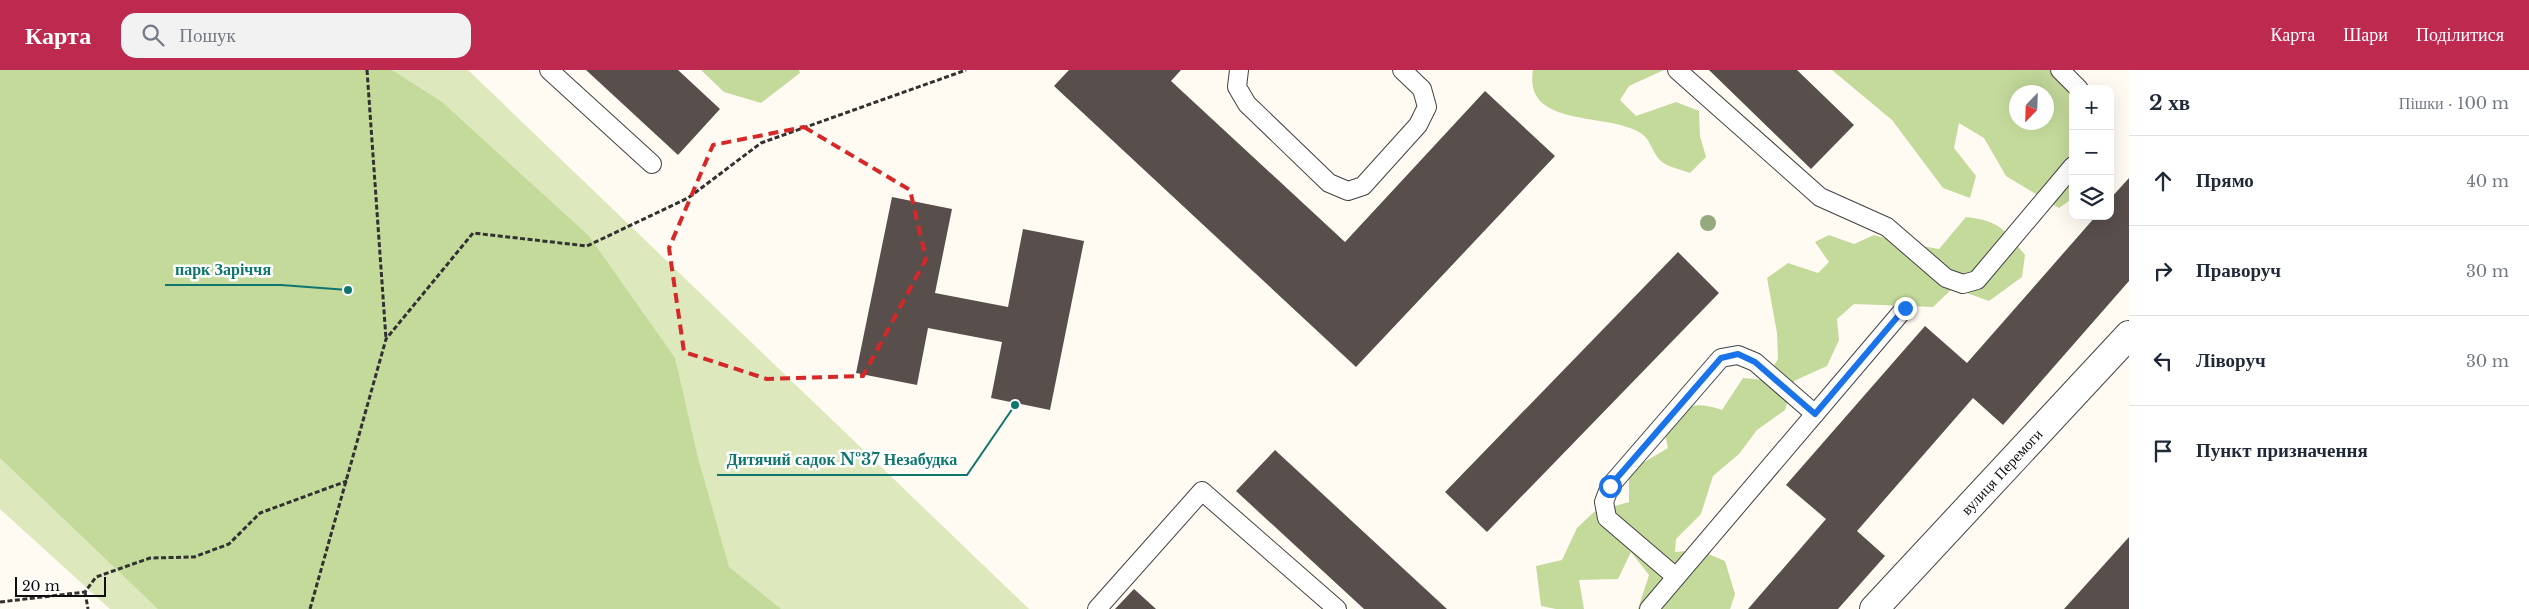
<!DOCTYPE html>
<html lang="uk">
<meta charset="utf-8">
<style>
:root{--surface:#fff;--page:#f2f2f3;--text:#1f2937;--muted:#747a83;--line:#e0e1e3;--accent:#be294f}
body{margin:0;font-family:"Libre Baskerville",serif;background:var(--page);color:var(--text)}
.controls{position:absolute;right:15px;top:15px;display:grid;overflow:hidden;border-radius:10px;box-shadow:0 5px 20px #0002}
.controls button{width:45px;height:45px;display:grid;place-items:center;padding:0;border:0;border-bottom:1px solid var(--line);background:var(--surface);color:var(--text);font:25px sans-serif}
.compass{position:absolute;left:2009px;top:15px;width:45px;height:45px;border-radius:50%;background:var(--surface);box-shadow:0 5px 20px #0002;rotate:203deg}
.scale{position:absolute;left:15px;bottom:12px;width:91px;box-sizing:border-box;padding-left:5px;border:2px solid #0f0f0f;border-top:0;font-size:14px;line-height:18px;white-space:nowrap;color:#0f0f0f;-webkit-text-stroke:4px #fff;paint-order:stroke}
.stop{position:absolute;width:15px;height:15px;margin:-11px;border:4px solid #1a73e8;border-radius:50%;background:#fff}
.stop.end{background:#1a73e8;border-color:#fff;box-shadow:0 1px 5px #0008}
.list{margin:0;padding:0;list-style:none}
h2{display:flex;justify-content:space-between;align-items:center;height:65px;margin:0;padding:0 20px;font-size:21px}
h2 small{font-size:16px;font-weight:400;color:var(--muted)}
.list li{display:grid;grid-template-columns:32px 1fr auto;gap:15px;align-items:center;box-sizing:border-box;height:90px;padding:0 20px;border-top:1px solid var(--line)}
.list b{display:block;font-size:19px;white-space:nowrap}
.list em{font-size:16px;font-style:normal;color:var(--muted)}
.icon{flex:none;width:28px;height:28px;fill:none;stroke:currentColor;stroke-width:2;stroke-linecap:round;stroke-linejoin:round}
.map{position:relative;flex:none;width:2129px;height:539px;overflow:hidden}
header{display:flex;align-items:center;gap:30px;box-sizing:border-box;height:70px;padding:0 25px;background:var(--accent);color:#fff}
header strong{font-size:24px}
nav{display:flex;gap:28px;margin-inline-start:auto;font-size:18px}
.search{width:350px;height:45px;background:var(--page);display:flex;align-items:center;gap:12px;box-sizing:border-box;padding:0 18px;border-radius:15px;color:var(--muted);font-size:19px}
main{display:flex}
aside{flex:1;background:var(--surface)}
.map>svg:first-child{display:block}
.green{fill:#dde9bc}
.forest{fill:#c4da9b;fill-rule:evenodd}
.building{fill:#584e4c}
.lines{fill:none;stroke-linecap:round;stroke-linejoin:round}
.lane-casing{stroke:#424242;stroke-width:20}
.street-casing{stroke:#424242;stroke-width:30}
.path{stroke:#313131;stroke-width:3;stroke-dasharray:5 2.5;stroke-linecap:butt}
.lane{stroke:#fff;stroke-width:18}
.street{stroke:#fff;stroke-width:28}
.tree{fill:#95a97e}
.route{stroke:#1a73e8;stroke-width:6}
.marked{fill:none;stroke:#d62828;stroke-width:4;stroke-dasharray:10 6;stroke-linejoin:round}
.labels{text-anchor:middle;stroke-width:5;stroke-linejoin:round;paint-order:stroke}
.street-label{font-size:15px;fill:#0f0f0f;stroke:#fff}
.leader{fill:none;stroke:#0f766e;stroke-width:2}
.callout-dot{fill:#0f766e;stroke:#fff;stroke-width:2}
.callout-label{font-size:16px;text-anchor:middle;font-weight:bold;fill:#0f766e;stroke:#fff;stroke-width:5;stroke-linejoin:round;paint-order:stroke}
</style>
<header>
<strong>Карта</strong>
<div class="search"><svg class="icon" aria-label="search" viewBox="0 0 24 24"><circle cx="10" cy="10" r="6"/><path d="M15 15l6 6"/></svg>Пошук</div>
<nav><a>Карта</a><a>Шари</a><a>Поділитися</a></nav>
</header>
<main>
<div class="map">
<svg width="2129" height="539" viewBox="0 0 2129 539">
<rect width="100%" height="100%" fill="#fffaf2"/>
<polygon class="green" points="0,0 468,0 1029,539 110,539 0,439"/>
<g class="forest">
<polygon points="0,0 392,0 442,32 589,166 675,288 698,388 729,497 781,539 158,539 0,388"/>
<polygon points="701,0 799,0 800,3 761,33 724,22"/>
<path d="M1533 0H1664L1629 16 1620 30 1636 46 1676 32 1699 41 1700 66 1706 87 1690 103C1682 100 1669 97 1662 92 1653 85 1651 70 1642 64 1610 41 1523 60 1533 0Z"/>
<path d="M1832 0H2070L2071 5 2090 19H2073V128L2059 138 2006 106 1984 68 1959 53 1954 78 1976 106 1970 128 1943 118 1892 50ZM2016 22H2046V52H2016Z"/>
<path d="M1966 147C2000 151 2004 159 2025 185L2022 207 1989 231 1953 218 1933 237 1854 234 1837 249 1839 270 1827 296 1794 311 1785 340 1757 360 1739 384 1713 406 1701 444 1676 469 1675 482 1699 480 1725 491 1735 524 1730 539H1638L1649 505 1631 482 1618 509 1579 510 1584 539H1556L1541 536 1536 496 1562 490 1577 458 1594 442 1629 432V401L1668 378 1664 360C1684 336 1690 330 1722 340L1743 308 1765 310 1778 289 1777 263 1767 208 1788 193 1818 203 1829 192 1815 172 1829 165 1854 174 1874 165 1898 172 1939 179Z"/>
</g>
<g class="building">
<polygon points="586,0 678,0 720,39 678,85"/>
<polygon points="1069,0 1181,0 1171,11 1345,172 1485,21 1555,86 1356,297 1054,16"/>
<polygon points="1709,0 1797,0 1854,55 1811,99"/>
<polygon points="2129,108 2129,211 2003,355 1973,328 1857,461 1885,486 1838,539 1748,539 1826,449 1786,415 1925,256 1967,293 2096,146 2110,146 2110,129"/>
<polygon points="892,127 952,139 935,223 1008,237 1023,159 1084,171 1050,340 991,328 1002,272 928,258 917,315 856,303"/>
<polygon points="1678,182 1719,223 1487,462 1445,422"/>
<polygon points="1275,380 1447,539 1364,539 1236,421"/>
<polygon points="2129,467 2129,539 2064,539"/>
<polygon points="1134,519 1156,539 1115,539"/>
</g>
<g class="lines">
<g class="lane-casing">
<g id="lane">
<polyline points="549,0 652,94"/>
<polyline points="1239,0 1237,17 1247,34 1329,113 1348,121 1363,116 1418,55 1427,37 1422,19 1402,0"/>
<polyline points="1677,0 1820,127 1887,157 1946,208 1963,214 1977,210 2073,96"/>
<polyline points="2060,0 2079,19"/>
<polyline points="1676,507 1607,448 1604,432 1610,416 1721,288 1738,285 1755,292 1815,344"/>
<polyline points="1097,539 1202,421 1337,539"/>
<polyline points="1649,539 1905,238"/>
</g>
</g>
<g class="street-casing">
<polyline id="street" points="1874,539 2129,265"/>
</g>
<g class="path">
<polyline points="367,0 386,269"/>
<polyline points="85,522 88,539"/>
<polyline points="0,532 85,522 96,507 150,488 194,487 229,474 260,443 347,411"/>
<polyline points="310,539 386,269 473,163 587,176 688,128 761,73 966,0"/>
</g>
<use href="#lane" class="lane"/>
<use href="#street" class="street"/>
</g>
<circle class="tree" cx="1708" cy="153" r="8"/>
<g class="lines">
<polyline class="route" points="1610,416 1721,288 1738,284 1755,292 1815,344 1905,238"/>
</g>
<path class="marked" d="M804 57 910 120 926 189 863 306 767 309 684 282 669 178 713 75Z"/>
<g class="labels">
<g class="street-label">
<text transform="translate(2002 402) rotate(-47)" y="5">вулиця Перемоги</text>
</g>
</g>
<path class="leader" d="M348 220L281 215H165M1015 335L967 405H717"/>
<g class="callout-dot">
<circle cx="348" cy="220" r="5"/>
<circle cx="1015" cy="335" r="5"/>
</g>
<g class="callout-label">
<text x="223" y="205">парк Заріччя</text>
<text x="842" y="395">Дитячий садок №37 Незабудка</text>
</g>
</svg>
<div class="controls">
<button>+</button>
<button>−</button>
<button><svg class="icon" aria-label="layers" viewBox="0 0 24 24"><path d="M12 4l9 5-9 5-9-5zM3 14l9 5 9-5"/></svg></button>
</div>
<svg class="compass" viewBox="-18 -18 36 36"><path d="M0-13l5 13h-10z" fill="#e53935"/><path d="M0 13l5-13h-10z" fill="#747a83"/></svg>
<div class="scale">20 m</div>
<div class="stop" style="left:1610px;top:416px"></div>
<div class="stop end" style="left:1905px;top:238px"></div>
</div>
<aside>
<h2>2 хв<small>Пішки · 100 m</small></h2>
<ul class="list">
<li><svg class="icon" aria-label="ahead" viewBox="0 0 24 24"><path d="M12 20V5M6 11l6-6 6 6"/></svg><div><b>Прямо</b></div><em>40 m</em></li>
<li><svg class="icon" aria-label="right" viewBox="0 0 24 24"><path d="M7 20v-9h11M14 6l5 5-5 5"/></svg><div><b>Праворуч</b></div><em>30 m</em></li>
<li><svg class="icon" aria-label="left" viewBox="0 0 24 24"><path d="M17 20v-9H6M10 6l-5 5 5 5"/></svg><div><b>Ліворуч</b></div><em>30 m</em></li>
<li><svg class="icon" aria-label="arrive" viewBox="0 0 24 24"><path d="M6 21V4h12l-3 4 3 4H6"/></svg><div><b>Пункт призначення</b></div></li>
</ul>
</aside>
</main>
